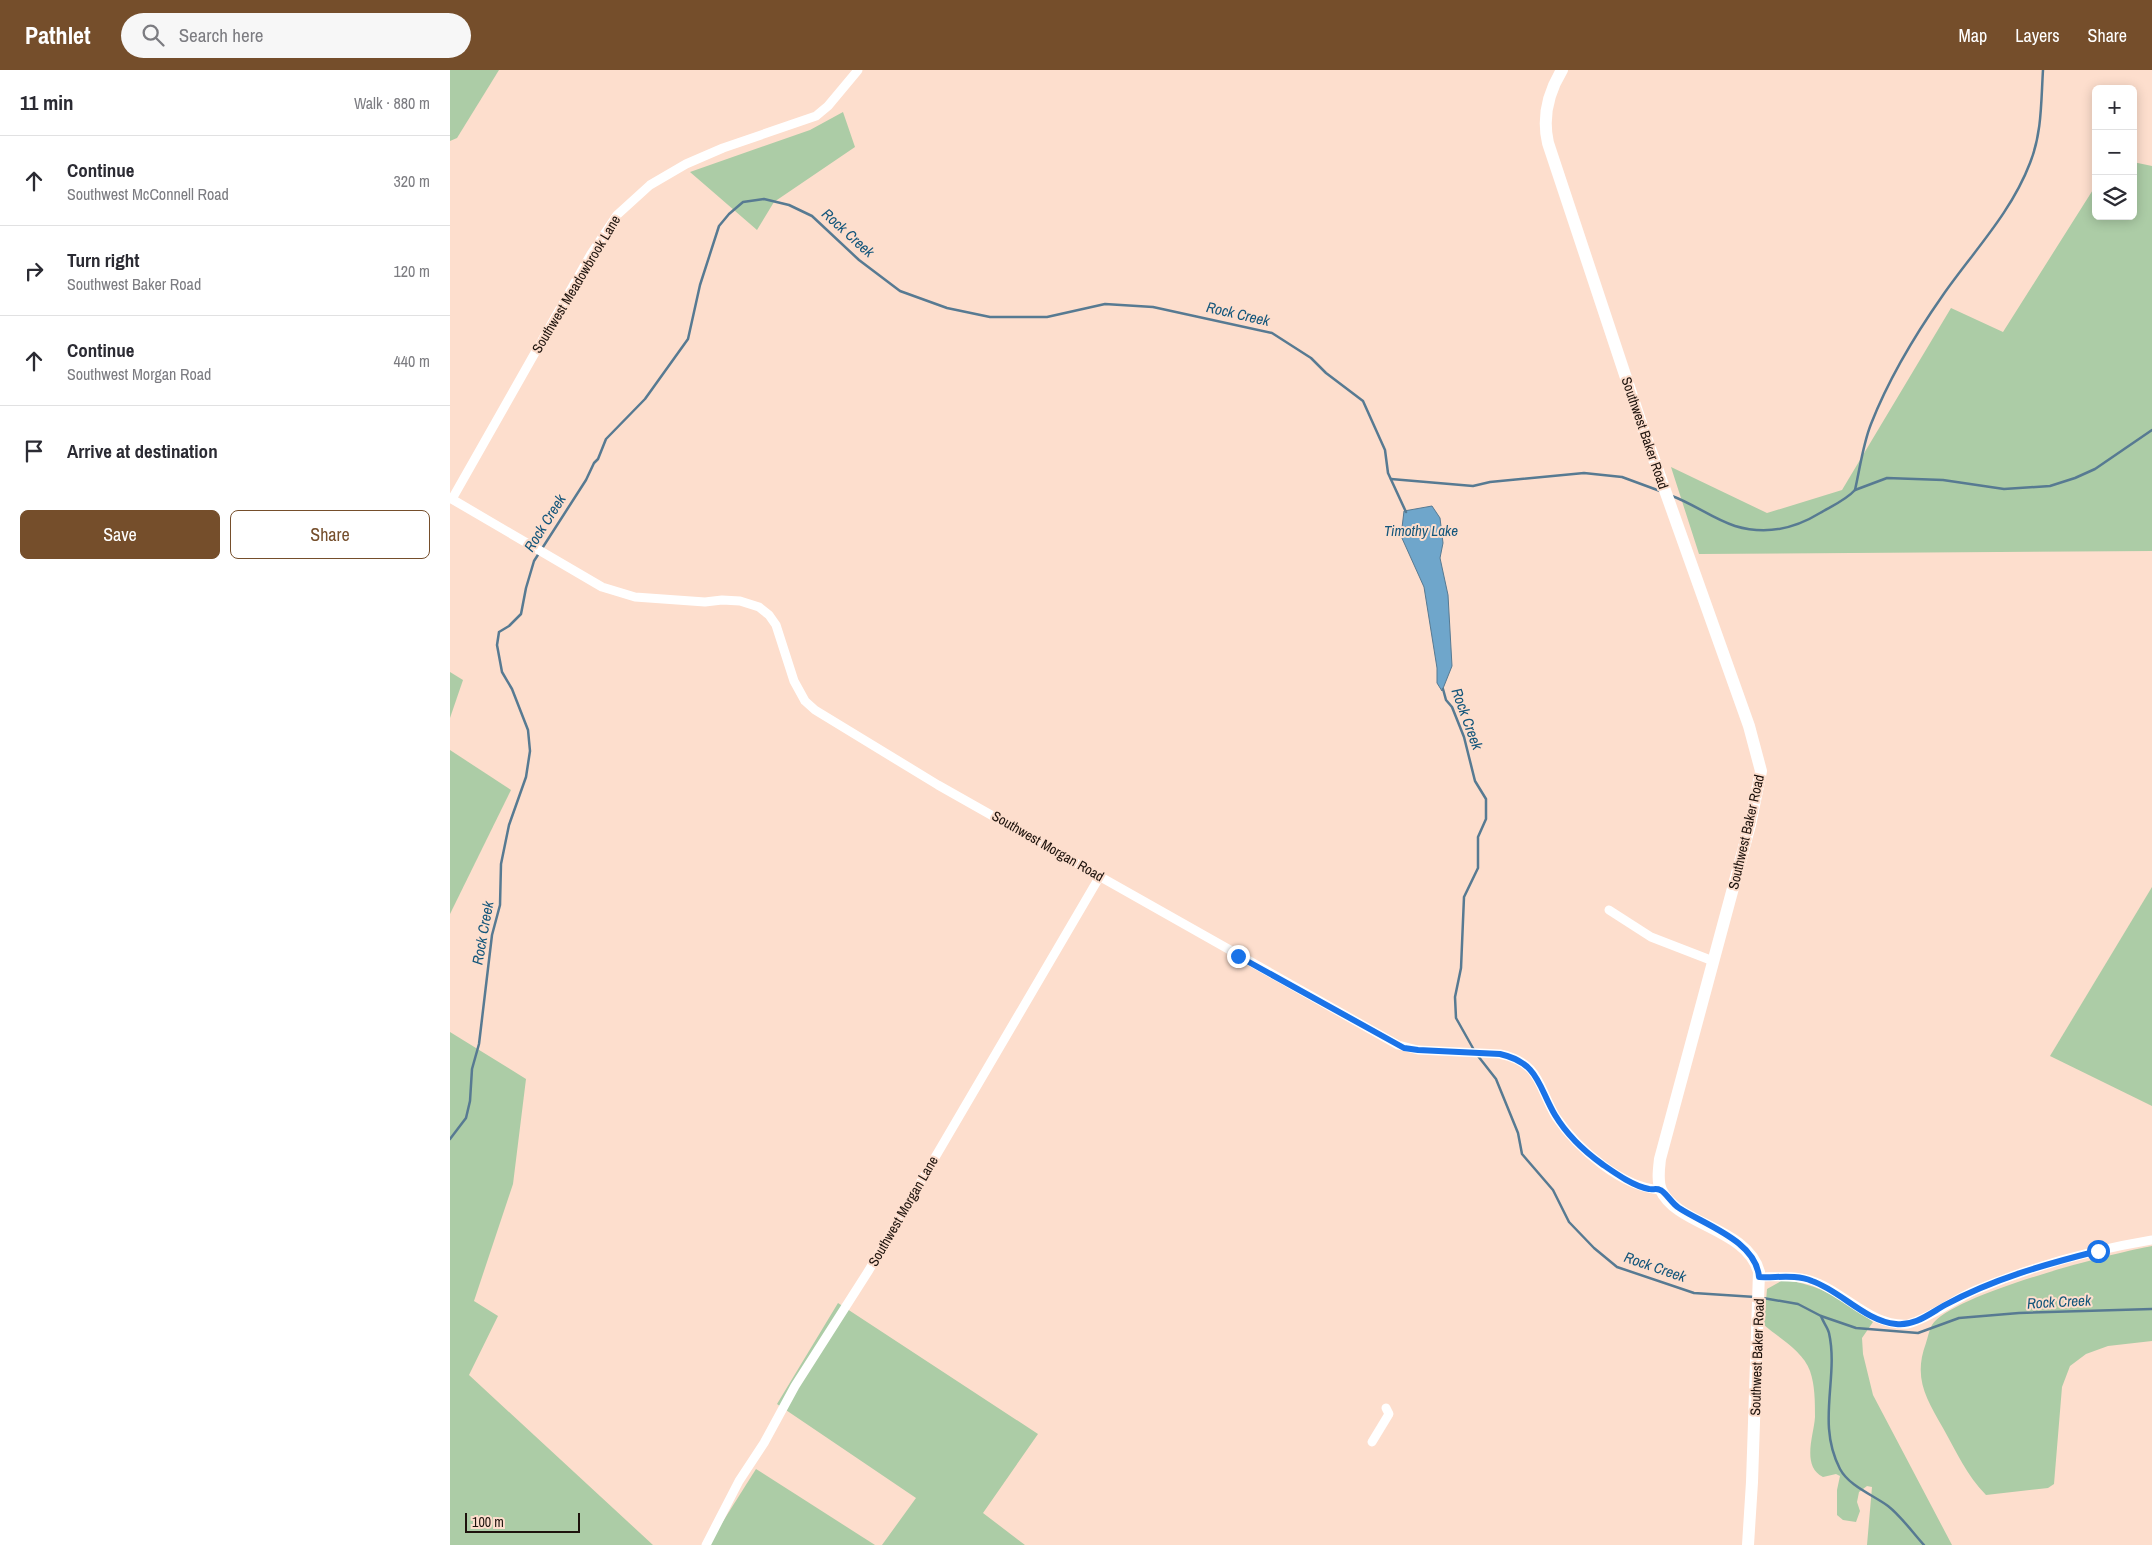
<!DOCTYPE html>
<meta charset="utf-8">
<style>
:root{--surface:#fff;--page:#f7f7f7;--text:#2b2b33;--muted:#7c7c81;--line:#e1e1e2;--accent:#754e2b}
body{margin:0;font-family:"Archivo Narrow",sans-serif;background:var(--page);color:var(--text)}
.controls{position:absolute;right:15px;top:15px;display:grid;overflow:hidden;border-radius:8px;box-shadow:0 2px 12px #0003}
.controls button{width:45px;height:45px;display:grid;place-items:center;padding:0;border:0;border-bottom:1px solid var(--line);background:var(--surface);color:var(--text);font:25px sans-serif}
.scale{position:absolute;left:15px;bottom:12px;width:115px;box-sizing:border-box;padding-left:5px;border:2px solid #1e130d;border-top:0;font-size:14px;line-height:18px;white-space:nowrap;color:#1e130d;-webkit-text-stroke:4px #fddecd;paint-order:stroke}
.stop{position:absolute;width:15px;height:15px;margin:-11px;border:4px solid #1a73e8;border-radius:50%;background:#fff}
.stop.end{background:#1a73e8;border-color:#fff;box-shadow:0 1px 5px #0008}
.list{margin:0;padding:0;list-style:none}
h2{display:flex;justify-content:space-between;align-items:center;height:65px;margin:0;padding:0 20px;font-size:21px}
h2 small{font-size:16px;font-weight:400;color:var(--muted)}
.list li{display:grid;grid-template-columns:32px 1fr auto;gap:15px;align-items:center;box-sizing:border-box;height:90px;padding:0 20px;border-top:1px solid var(--line)}
.list b{display:block;font-size:19px;white-space:nowrap}
.list p{margin:0;font-size:16px;white-space:nowrap;color:var(--muted)}
.list em{font-size:16px;font-style:normal;color:var(--muted)}
.actions{display:flex;gap:10px;padding:15px 20px}
.actions a{flex:1;padding:11px 0;border:1px solid var(--accent);border-radius:8px;text-align:center;font-size:18px;color:var(--accent)}
.actions .main{background:var(--accent);color:#fff}
.icon{flex:none;width:28px;height:28px;fill:none;stroke:currentColor;stroke-width:2;stroke-linecap:round;stroke-linejoin:round}
.map{position:relative;flex:none;width:1702px;height:1475px;overflow:hidden}
header{display:flex;align-items:center;gap:30px;box-sizing:border-box;height:70px;padding:0 25px;background:var(--accent);color:#fff}
header strong{font-size:24px}
nav{display:flex;gap:28px;margin-inline-start:auto;font-size:18px}
.search{width:350px;height:45px;background:var(--page);display:flex;align-items:center;gap:12px;box-sizing:border-box;padding:0 18px;border-radius:28px;color:var(--muted);font-size:19px}
main{display:flex}
aside{flex:1;background:var(--surface)}
.map>svg:first-child{display:block}
.green{fill:#accca6}
.water{fill:#6fa6cb;stroke:#577a92}
.lines{fill:none;stroke-linecap:round;stroke-linejoin:round}
.stream{stroke:#577a92;stroke-width:2.5}
.street{stroke:#fff;stroke-width:9}
.secondary{stroke:#fff;stroke-width:12}
.route{stroke:#1a73e8;stroke-width:6}
.labels{text-anchor:middle;stroke-width:4;stroke-linejoin:round;paint-order:stroke}
.street-label{font-size:14px;fill:#1e130d;stroke:#fddecd}
.water-label{font-size:15px;font-style:italic;fill:#14567b;stroke:#fddecd}
</style>
<header>
<strong>Pathlet</strong>
<div class="search"><svg class="icon" aria-label="search" viewBox="0 0 24 24"><circle cx="10" cy="10" r="6"/><path d="M15 15l6 6"/></svg>Search here</div>
<nav><a>Map</a><a>Layers</a><a>Share</a></nav>
</header>
<main>
<aside>
<h2>11 min<small>Walk · 880 m</small></h2>
<ul class="list">
<li><svg class="icon" aria-label="ahead" viewBox="0 0 24 24"><path d="M12 20V5M6 11l6-6 6 6"/></svg><div><b>Continue</b><p>Southwest McConnell Road</p></div><em>320 m</em></li>
<li><svg class="icon" aria-label="right" viewBox="0 0 24 24"><path d="M7 20v-9h11M14 6l5 5-5 5"/></svg><div><b>Turn right</b><p>Southwest Baker Road</p></div><em>120 m</em></li>
<li><svg class="icon" aria-label="ahead" viewBox="0 0 24 24"><path d="M12 20V5M6 11l6-6 6 6"/></svg><div><b>Continue</b><p>Southwest Morgan Road</p></div><em>440 m</em></li>
<li><svg class="icon" aria-label="arrive" viewBox="0 0 24 24"><path d="M6 21V4h12l-3 4 3 4H6"/></svg><div><b>Arrive at destination</b></div></li>
</ul>
<div class="actions"><a class="main">Save</a><a>Share</a></div>
</aside>
<div class="map">
<svg width="1702" height="1475" viewBox="0 0 1702 1475">
<rect width="100%" height="100%" fill="#fddecd"/>
<g class="green">
<polygon points="0,0 49,0 7,68 0,71"/>
<polygon points="393,42 405,77 324,132 307,160 240,102 360,60"/>
<polygon points="1683,92 1702,96 1702,481 1249,484 1221,397 1317,443 1392,420 1501,238 1553,262 1646,115 1646,146 1683,146"/>
<polygon points="0,602 13,610 0,648"/>
<polygon points="0,680 61,720 0,844"/>
<polygon points="1702,817 1702,1036 1600,986"/>
<polygon points="0,962 76,1009 63,1114 24,1231 48,1246 19,1305 203,1475 0,1475"/>
<path d="M1702 1176V1271L1658 1276 1636 1284 1620 1296 1612 1317 1604 1414 1598 1418 1536 1425C1517 1406 1506 1381 1493 1358 1476 1328 1463 1308 1476 1273 1478 1267 1479 1260 1482 1255 1502 1224 1663 1183 1702 1176Z"/>
<path d="M1333 1210C1367 1213 1396 1231 1423 1252L1412 1268 1413 1284 1423 1325 1502 1475H1417L1422 1417 1417 1416 1409 1422 1407 1432 1410 1441 1406 1452 1393 1450 1387 1445V1420L1390 1406 1386 1404 1373 1407C1351 1396 1364 1365 1365 1347 1365 1332 1365 1315 1360 1301 1353 1281 1329 1268 1314 1255L1317 1219Z"/>
<polygon points="388,1233 588,1364 533,1443 575,1475 432,1475 466,1428 327,1334"/>
<polygon points="306,1399 425,1475 258,1475"/>
</g>
<polygon class="water" points="982,436 990,448 993,473 990,488 998,525 1002,596 992,621 987,613 987,598 974,517 951,466 954,441"/>
<g class="lines">
<g class="stream">
<polyline points="941,409 1023,416 1040,412 1134,403 1172,407 1210,421"/>
<polyline points="1405,420 1437,408 1493,410 1554,419 1600,416 1625,408 1645,399 1702,360"/>
<path d="M1222 426C1244 434 1263 449 1285 456 1315 465 1344 459 1370 443 1382 436 1396 430 1405 420 1410 398 1413 374 1421 354 1439 308 1465 265 1493 225 1523 182 1561 143 1580 93 1592 63 1591 32 1593 0"/>
<polyline points="993,619 996,630 1002,637 1014,667 1025,711 1036,729 1036,749 1028,767 1028,798 1014,827 1011,898 1005,927 1006,948 1024,980"/>
<polyline points="1028,986 1046,1009 1068,1063 1072,1084 1103,1120 1119,1152 1144,1178 1167,1197 1244,1223 1305,1227"/>
<polyline points="0,1069 16,1048 20,1031 22,999 29,974 42,865 50,835 51,794 59,755 76,707 80,681 78,660 62,619 52,602 47,575 49,562 59,556 71,544 76,518 84,491 136,410 144,393 148,389 156,369 195,329 238,269 250,215 269,156 279,144 293,132 314,129 339,135 362,146 409,190 450,221 497,238 540,247 597,247 655,234 703,237 822,263 861,288 876,303 913,331 935,380 938,403 956,442"/>
<polyline points="1313,1228 1348,1234 1371,1246 1406,1258 1468,1263 1509,1248 1569,1243 1702,1239"/>
<path d="M1371 1246C1373 1252 1378 1258 1379 1263 1389 1308 1366 1353 1390 1399 1399 1416 1423 1425 1438 1436 1451 1446 1463 1463 1474 1475"/>
</g>
<g class="street">
<path d="M0 428 152 517 185 527 255 532 272 530 290 531 309 537 319 545 326 555 344 611 355 631 365 640 488 715 948 975 968 980 1050 984C1091 993 1088 1017 1106 1047 1127 1078 1172 1118 1211 1120"/>
<polyline points="2,429 141,184 167,145 200,115 236,94 273,78 366,46 378,36 408,0"/>
<polyline points="1159,840 1201,867 1263,891"/>
<path d="M1309 1207C1326 1207 1344 1205 1360 1210 1395 1221 1420 1257 1458 1254 1481 1248 1504 1229 1526 1220 1583 1196 1642 1180 1702 1170"/>
<polyline points="922,1372 939,1344 936,1338"/>
<polyline points="256,1475 289,1411 314,1373 345,1316 419,1200 650,806"/>
</g>
<path class="secondary" d="M1112 0C1098 23 1092 47 1098 73L1191 353 1299 656 1311 701 1300 755 1210 1089C1209 1098 1207 1111 1211 1120 1227 1155 1297 1158 1309 1202L1302 1412 1298 1475"/>
</g>
<g class="lines">
<path class="route" d="M788 886 954 978 968 980 1050 984C1089 993 1088 1016 1105 1045 1117 1065 1134 1081 1152 1094 1165 1103 1183 1116 1199 1119 1202 1120 1207 1118 1210 1120 1215 1121 1222 1134 1229 1138 1255 1155 1306 1171 1309 1207 1326 1208 1346 1204 1362 1211 1391 1221 1415 1251 1446 1254 1465 1256 1479 1244 1495 1235 1543 1209 1596 1194 1648 1181"/>
</g>
<g class="labels">
<g class="street-label">
<text transform="translate(126 214) rotate(-59)" y="5">Southwest Meadowbrook Lane</text>
<text transform="translate(1195 363) rotate(71)" y="5">Southwest Baker Road</text>
<text transform="translate(1296 762) rotate(-77)" y="5">Southwest Baker Road</text>
<text transform="translate(598 776) rotate(30)" y="5">Southwest Morgan Road</text>
<text transform="translate(453 1141) rotate(-60)" y="5">Southwest Morgan Lane</text>
<text transform="translate(1307 1287) rotate(-88)" y="5">Southwest Baker Road</text>
</g>
<g class="water-label">
<text transform="translate(398 163) rotate(42)" y="5">Rock Creek</text>
<text transform="translate(788 244) rotate(13)" y="5">Rock Creek</text>
<text transform="translate(95 453) rotate(-58)" y="5">Rock Creek</text>
<text x="971" y="466">Timothy Lake</text>
<text transform="translate(1017 649) rotate(70)" y="5">Rock Creek</text>
<text transform="translate(33 863) rotate(-80)" y="5">Rock Creek</text>
<text transform="translate(1205 1197) rotate(19)" y="5">Rock Creek</text>
<text transform="translate(1609 1232) rotate(-3)" y="5">Rock Creek</text>
</g>
</g>
</svg>
<div class="controls">
<button>+</button>
<button>−</button>
<button><svg class="icon" aria-label="layers" viewBox="0 0 24 24"><path d="M12 4l9 5-9 5-9-5zM3 14l9 5 9-5"/></svg></button>
</div>
<div class="scale">100 m</div>
<div class="stop" style="left:1648px;top:1181px"></div>
<div class="stop end" style="left:788px;top:886px"></div>
</div>
</main>
